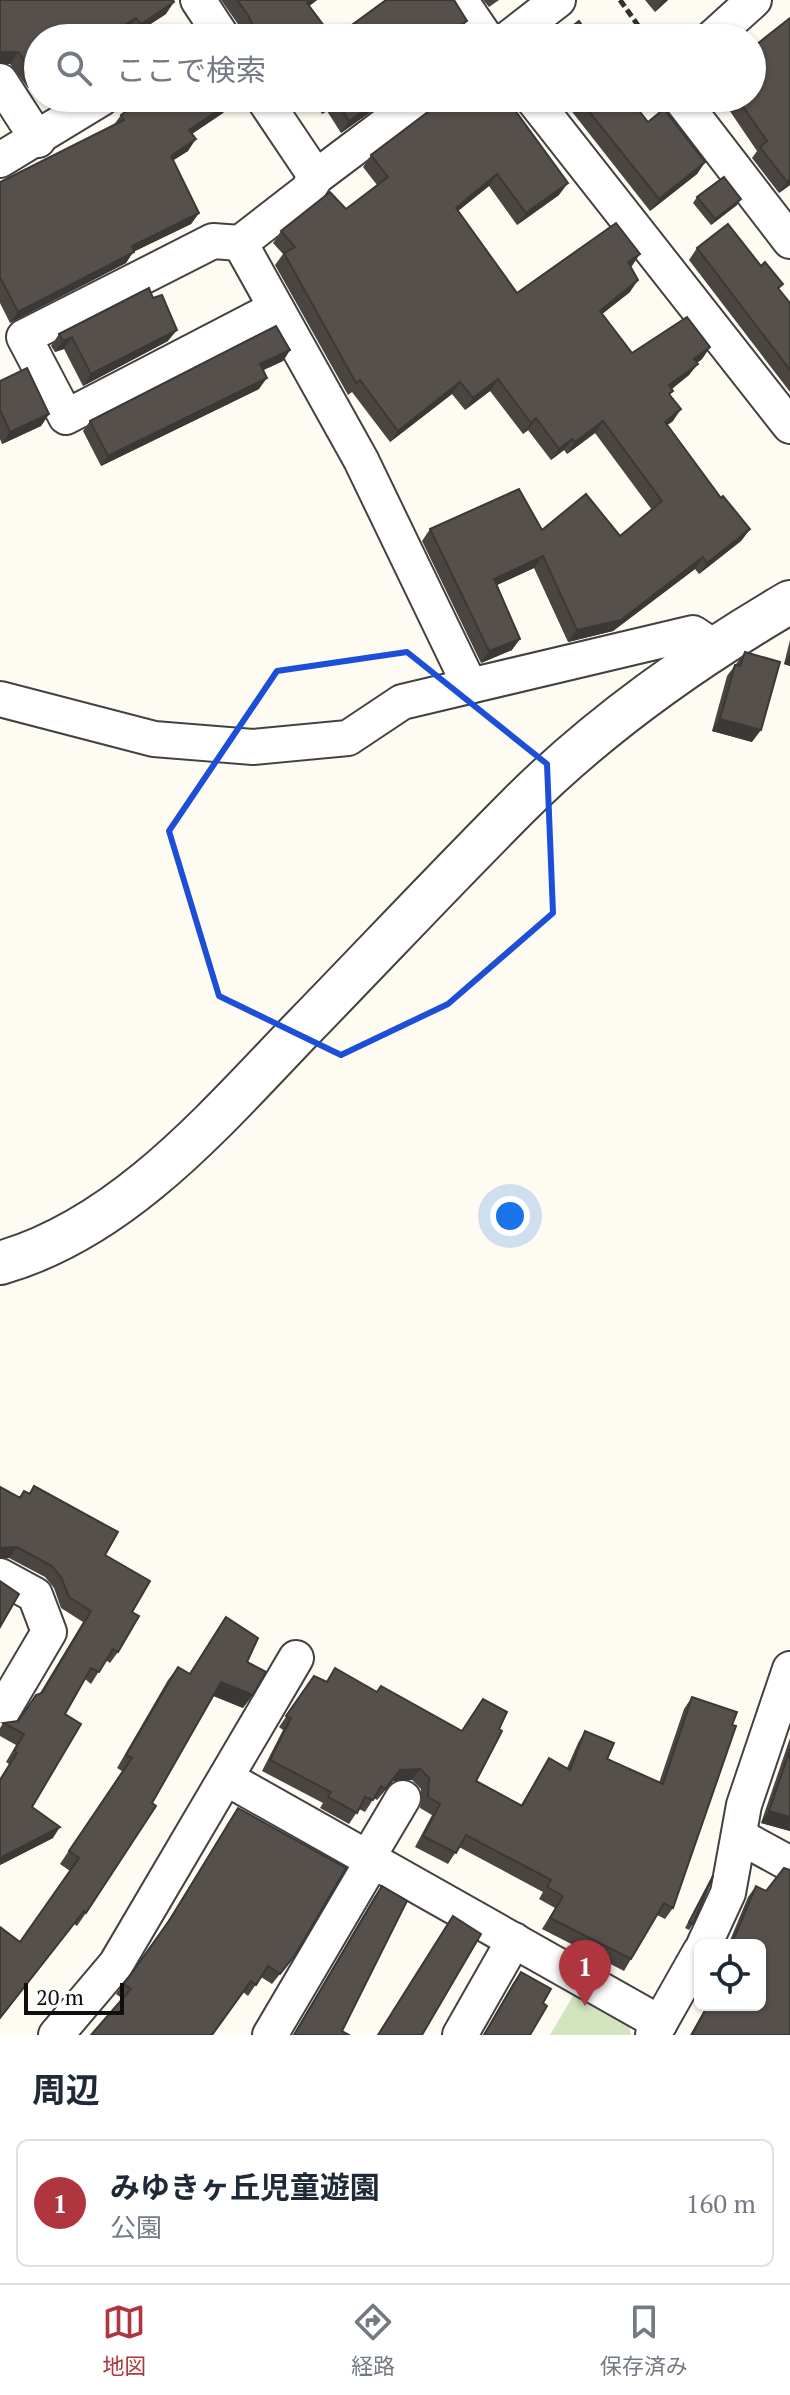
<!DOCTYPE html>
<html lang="ja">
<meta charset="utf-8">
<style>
:root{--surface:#fff;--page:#f6f6f7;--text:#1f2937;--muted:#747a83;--line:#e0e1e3;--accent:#af363e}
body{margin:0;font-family:"PT Serif","Noto Sans JP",serif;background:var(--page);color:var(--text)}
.controls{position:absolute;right:24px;bottom:24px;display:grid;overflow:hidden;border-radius:12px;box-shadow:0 2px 6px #0004}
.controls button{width:72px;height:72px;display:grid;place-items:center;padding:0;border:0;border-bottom:2px solid var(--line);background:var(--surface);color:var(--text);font:40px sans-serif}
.scale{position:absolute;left:24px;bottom:20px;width:100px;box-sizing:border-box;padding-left:8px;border:4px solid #0f0f0f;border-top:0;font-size:22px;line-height:28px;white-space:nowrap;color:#0f0f0f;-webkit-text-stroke:6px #fff;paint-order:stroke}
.you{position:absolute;left:510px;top:1216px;width:28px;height:28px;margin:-20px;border:6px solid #fff;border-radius:50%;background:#1a73e8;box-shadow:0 0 0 12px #1a73e833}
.badge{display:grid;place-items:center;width:52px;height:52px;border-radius:50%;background:var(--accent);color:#fff;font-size:26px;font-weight:700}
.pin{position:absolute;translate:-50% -66px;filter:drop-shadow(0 2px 4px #0008)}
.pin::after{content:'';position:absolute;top:42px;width:28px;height:24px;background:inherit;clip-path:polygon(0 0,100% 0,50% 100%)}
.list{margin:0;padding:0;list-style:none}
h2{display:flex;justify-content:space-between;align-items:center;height:104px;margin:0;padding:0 32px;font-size:34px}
h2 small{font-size:26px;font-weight:400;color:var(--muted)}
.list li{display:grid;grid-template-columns:52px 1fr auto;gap:24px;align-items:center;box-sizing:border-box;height:128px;margin:0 16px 16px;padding:0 16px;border:2px solid var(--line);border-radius:12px}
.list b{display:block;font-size:30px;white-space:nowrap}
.list p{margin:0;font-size:26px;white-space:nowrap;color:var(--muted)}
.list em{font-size:26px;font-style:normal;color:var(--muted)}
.icon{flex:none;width:44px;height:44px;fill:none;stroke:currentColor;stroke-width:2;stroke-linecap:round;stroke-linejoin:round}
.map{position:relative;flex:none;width:790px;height:2035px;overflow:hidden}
.search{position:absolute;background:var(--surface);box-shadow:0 2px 6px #0004;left:24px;right:24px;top:24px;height:88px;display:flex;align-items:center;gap:20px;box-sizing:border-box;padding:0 28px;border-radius:44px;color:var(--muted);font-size:30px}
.sheet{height:248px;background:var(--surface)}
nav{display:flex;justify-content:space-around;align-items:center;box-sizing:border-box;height:112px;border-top:2px solid var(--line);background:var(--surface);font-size:22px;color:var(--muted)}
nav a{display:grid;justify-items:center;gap:4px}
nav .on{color:var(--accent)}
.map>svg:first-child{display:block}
.green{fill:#d3e5bf}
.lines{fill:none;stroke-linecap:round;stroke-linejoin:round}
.minor-casing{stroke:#424242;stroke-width:38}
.tertiary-casing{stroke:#424242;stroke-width:46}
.path{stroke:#313131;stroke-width:5;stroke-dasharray:8 4;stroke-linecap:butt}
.minor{stroke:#fff;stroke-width:34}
.tertiary{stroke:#fff;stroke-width:42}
.wall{fill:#4a4541}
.shaded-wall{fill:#3c3835}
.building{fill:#56504c;stroke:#3c3835;stroke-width:2}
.marked{fill:none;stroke:#1d4ed8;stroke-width:6;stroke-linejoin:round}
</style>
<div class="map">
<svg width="790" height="2035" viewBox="0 0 790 2035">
<rect width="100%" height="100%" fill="#fdfbf2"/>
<polygon class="green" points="576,1991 628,2021 631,2035 550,2035"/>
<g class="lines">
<g class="minor-casing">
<g id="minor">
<polyline points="198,0 223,38"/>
<polyline points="460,0 486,38"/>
<polyline points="509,38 558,0"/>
<polyline points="712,38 754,0"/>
<polyline points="0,81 38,140"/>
<polyline points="263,98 316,177"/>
<polyline points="421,98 316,177 307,191 240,243 361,460 470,686"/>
<polyline points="532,98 790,426"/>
<polyline points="680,98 790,241"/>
<polyline points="0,160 102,98"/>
<polyline points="240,243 213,241 24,337 66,417 276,308"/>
<polyline points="0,699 154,739 253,747 348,738 402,702 693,633 717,649"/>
<polyline points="0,1576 35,1595 49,1632 0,1715"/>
<polyline points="226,1778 660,2023"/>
<polyline points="739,1836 790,1864"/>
<polyline points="368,1857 403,1798"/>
<polyline points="704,1945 728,1893 744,1805 790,1669"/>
<polyline points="56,2035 116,1964 296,1658"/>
<polyline points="270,2035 373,1860"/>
<polyline points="460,2035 514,1940"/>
<polyline points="653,2035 700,1952"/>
</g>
</g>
<g class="tertiary-casing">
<path id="tertiary" d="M0 1263C124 1228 217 1117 303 1028 375 954 446 878 519 805 597 727 694 658 790 602"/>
</g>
<polyline class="path" points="620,0 647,38"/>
<use href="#minor" class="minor"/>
<use href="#tertiary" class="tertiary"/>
</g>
<g class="wall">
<polygon points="0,0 166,14 132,36 128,29 115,38 112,38 112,36 109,38 38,38 38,82 28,88 10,64 0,64"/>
<polygon points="221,0 317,0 309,6 333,38 245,38 240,27"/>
<polygon points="483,0 499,0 489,7"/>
<polygon points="645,0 668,0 655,12"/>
<polygon points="144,98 230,98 229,99 231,102 223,113 192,134 188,151 173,160 199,213 191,224 133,252 126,263 10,323 0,303 0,182 113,126 121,115"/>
<polygon points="312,98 390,98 341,133 327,111 322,114"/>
<polygon points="440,98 506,98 559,195 517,225 489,186 458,211 517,293 632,266 630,267 630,292 602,314 632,353 710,347 702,359 697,363 689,375 672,389 670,395 673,421 667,425 721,498 750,529 741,541 699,574 695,569 613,631 568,642 534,568 497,585 512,650 481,663 422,541 430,529 542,530 620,536 652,510 595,433 567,454 564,450 551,460 528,430 523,434 490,391 465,410 452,394 390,442 352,392 348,395 275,265 283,254 273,243 281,231 346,209 377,185 363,167 371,155 440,103"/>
<polygon points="563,98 629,98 648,122 705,162 697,174 650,211 562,99"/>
<polygon points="721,98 752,98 790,185 779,193 752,158 757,151"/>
<polygon points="697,197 737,205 711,225 693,203"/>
<polygon points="697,248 761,266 783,284 779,289 790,303 790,392 689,260"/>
<polygon points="153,298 168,341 83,386 64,349 55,352 51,346 59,334"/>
<polygon points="290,350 283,361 263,370 259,389 101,466 83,431 90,421"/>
<polygon points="0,381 49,414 41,426 2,444 0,439"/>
<polygon points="790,640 790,666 784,664"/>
<polygon points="745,652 752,742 712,731 727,676"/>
<polygon points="34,1486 105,1555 132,1612 118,1652 110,1663 106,1660 91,1684 85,1679 65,1714 32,1807 53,1838 0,1865 0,1779 9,1764 6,1762 16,1745 0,1736 0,1728 3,1723 18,1721 40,1693 83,1622 61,1608 54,1588 45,1577 9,1558 0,1559 0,1487 19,1497 24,1491 29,1493"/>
<polygon points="226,1617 247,1662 243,1708 213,1696 86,1913 77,1926 74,1924 20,1942 70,1871 60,1864 122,1771 117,1768 168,1680 178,1667 189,1674"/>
<polygon points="335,1668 376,1692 381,1686 476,1781 521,1805 549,1758 567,1768 578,1743 585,1731 607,1759 659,1783 684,1709 692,1697 673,1908 665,1919 657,1915 624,1971 542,1929 555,1908 539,1899 543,1892 459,1847 448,1864 415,1847 432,1815 420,1808 421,1789 412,1780 393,1781 377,1800 374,1798 365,1812 359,1809 349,1824 320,1808 323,1803 262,1771 283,1730 279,1727 314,1676 326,1682"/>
<polygon points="790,1738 790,1831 761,1823"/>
<polygon points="238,1808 295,1955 272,1984 261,1977 248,1996 243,1992 123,1999 116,1994 164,1927"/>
<polygon points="713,1876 693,1924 689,1930 685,1928"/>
<polygon points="382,1886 342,2031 293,2035 374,1897"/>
<polygon points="756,1886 790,2035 690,2035 707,2005 760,2005 760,1945 728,1945 748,1897"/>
<polygon points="521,1972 543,2003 483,2035 513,1983"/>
</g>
<g class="shaded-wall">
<polygon points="311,0 317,0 298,15 307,3"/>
<polygon points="663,0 668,0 655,12"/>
<polygon points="174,2 166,14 132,36 141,24"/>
<polygon points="136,18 128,29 114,38 121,27"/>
<polygon points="467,21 458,33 450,38 439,38"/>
<polygon points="120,25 112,36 109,38 98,38"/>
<polygon points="0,52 18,52 10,64 0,64"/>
<polygon points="38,75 38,82 28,88 36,76"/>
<polygon points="382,98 390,98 341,133 349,121"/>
<polygon points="335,99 327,111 322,114 330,102"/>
<polygon points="231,102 223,113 181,141 189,130"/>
<polygon points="196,139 188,151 163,167 171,156"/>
<polygon points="705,162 697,174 650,211 659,199"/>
<polygon points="497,174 489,186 448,219 456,208"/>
<polygon points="790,179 790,185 779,193 787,182"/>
<polygon points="568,183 559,195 517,225 526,213"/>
<polygon points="741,199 737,205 711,225 715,219"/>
<polygon points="199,213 191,224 133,252 126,263 10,323 18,312 132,246"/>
<polygon points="640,254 632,266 619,274 628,262"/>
<polygon points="638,280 630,292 592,322 600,311"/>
<polygon points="177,330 168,341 83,386 91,374"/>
<polygon points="72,337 64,349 55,352 63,341"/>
<polygon points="710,347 702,359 686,371 694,359"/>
<polygon points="290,350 283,361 253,375 260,364"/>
<polygon points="698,364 689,375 661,397 669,385"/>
<polygon points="267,378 259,389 101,466 108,456"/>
<polygon points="498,379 490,391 465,410 473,398"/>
<polygon points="460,382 452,394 390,442 398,431"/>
<polygon points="681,409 673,421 656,433 665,422"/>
<polygon points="49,414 41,426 2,444 10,432"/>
<polygon points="536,418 528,430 523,434 531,423"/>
<polygon points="603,421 595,433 567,454 575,442"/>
<polygon points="572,439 564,450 551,460 559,449"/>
<polygon points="750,529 741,541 699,574 707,563"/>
<polygon points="543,556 534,568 486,590 494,579"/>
<polygon points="703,557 695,569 613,631 568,642 577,630"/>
<polygon points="520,639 512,650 481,663 489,651"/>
<polygon points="790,655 790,666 784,664"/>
<polygon points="720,719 761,730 752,742 712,731"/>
<polygon points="17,1547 9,1558 0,1559 0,1548"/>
<polygon points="221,1682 253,1695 243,1708 212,1695"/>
<polygon points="420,1769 412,1780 393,1781 377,1800 400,1770"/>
<polygon points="769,1811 790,1817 790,1831 761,1823"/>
<polygon points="60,1827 53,1838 0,1865 0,1858"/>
<polygon points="84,1911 74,1924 0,2019 0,2018"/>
</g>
<g class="building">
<polygon points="0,0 173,0 174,2 141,24 136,18 121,27 120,25 98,38 38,38 38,75 36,76 18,52 0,52"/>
<polygon points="237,0 311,0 307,3 333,38 283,38 278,31 268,38 259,38 248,15"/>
<polygon points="386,0 454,0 467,21 439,38 334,38"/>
<polygon points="790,18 790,179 787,182 760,147 767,141 737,98 752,98 752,48"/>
<polygon points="579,21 591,38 557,38"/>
<polygon points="144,98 229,98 231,102 189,130 196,139 171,156 199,213 132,246 134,252 18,312 0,277 0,182 124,120 121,115"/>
<polygon points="328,98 382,98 349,121 335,99 330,102"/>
<polygon points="444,98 506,98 568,183 526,213 497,174 456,208 517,293 616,223 640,254 628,262 638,280 600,311 632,353 687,317 710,347 694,359 698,364 669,385 673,391 669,394 681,409 665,422 721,498 723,496 750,529 707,563 703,557 621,620 577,630 543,556 494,579 520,639 489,651 430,529 519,489 542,530 586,494 620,536 662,501 603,421 575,442 572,439 559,449 536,418 531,423 498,379 473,398 460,382 398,431 360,380 356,383 284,253 295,247 281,231 330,192 346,209 388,177 371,155 441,102"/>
<polygon points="578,98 629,98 648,122 664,109 705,162 659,199"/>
<polygon points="724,177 741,199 715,219 697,197"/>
<polygon points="728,224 761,266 765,262 783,284 778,288 790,303 790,370 697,248"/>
<polygon points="149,288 153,298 162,295 177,330 91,374 72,337 63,341 59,334"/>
<polygon points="276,326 290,350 260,364 267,378 108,456 90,421"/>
<polygon points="27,368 49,414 10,432 0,410 0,381"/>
<polygon points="745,652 780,662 761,730 720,719 735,665 740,666"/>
<polygon points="34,1486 118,1532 105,1555 150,1581 132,1612 139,1616 118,1652 113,1649 99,1672 91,1668 65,1714 81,1724 32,1807 60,1827 0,1858 0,1780 17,1753 14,1751 24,1734 3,1723 18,1721 36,1695 42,1693 91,1611 69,1597 61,1577 52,1566 17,1547 0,1548 0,1487 20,1498 24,1491 30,1494"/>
<polygon points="0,1581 19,1594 0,1627"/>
<polygon points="226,1617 258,1638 247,1662 266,1672 253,1695 221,1682 152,1803 156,1806 86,1913 84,1911 0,2018 0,1927 20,1942 79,1858 69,1851 132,1758 126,1755 178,1667 190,1674"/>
<polygon points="335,1668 377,1692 381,1686 462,1731 483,1699 507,1712 499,1729 502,1731 476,1781 522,1806 549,1758 570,1770 585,1731 614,1743 607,1759 663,1784 692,1697 737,1712 732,1725 736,1726 673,1908 664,1903 631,1959 550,1918 563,1896 547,1887 551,1880 466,1835 456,1853 423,1836 440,1804 428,1797 429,1778 420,1769 400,1770 385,1789 381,1786 373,1800 365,1797 357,1813 328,1797 331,1792 270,1760 291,1718 286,1716 314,1676 327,1682"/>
<polygon points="790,1750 790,1817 769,1811"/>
<polygon points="238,1808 346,1868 295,1955 280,1974 268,1966 256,1985 251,1981 212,2035 91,2035 131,1989 124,1984 171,1918"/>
<polygon points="784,1868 790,1870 790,2035 692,2035 708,2005 760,2005 760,1945 730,1945 735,1936 756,1886 766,1891"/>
<polygon points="713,1876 693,1924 689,1922"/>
<polygon points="382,1886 407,1901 342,2031 349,2035 294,2035"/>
<polygon points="453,1916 481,1934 422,2035 378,2035"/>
<polygon points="521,1972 551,1989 543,2003 547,2006 530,2035 484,2035"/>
</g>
<path class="marked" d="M407 652 547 764 553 913 448 1004 341 1055 219 996 169 831 277 671Z"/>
</svg>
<div class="controls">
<button><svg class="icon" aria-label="locate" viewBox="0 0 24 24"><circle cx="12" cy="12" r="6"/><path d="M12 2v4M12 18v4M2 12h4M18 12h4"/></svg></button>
</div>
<div class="scale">20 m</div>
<div class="you"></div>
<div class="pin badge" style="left:585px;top:2006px">1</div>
<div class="search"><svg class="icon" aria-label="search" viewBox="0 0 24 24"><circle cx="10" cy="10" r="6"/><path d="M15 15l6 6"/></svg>ここで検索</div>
</div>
<section class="sheet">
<h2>周辺<small></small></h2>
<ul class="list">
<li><span class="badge">1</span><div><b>みゆきヶ丘児童遊園</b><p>公園</p></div><em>160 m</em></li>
</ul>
</section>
<nav>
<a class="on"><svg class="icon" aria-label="map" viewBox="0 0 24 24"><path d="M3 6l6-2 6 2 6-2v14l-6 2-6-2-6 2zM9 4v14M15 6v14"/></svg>地図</a>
<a><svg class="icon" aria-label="directions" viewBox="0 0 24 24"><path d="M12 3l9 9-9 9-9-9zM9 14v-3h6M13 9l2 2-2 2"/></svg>経路</a>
<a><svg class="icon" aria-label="saved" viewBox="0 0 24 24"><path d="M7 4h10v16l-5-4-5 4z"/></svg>保存済み</a>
</nav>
